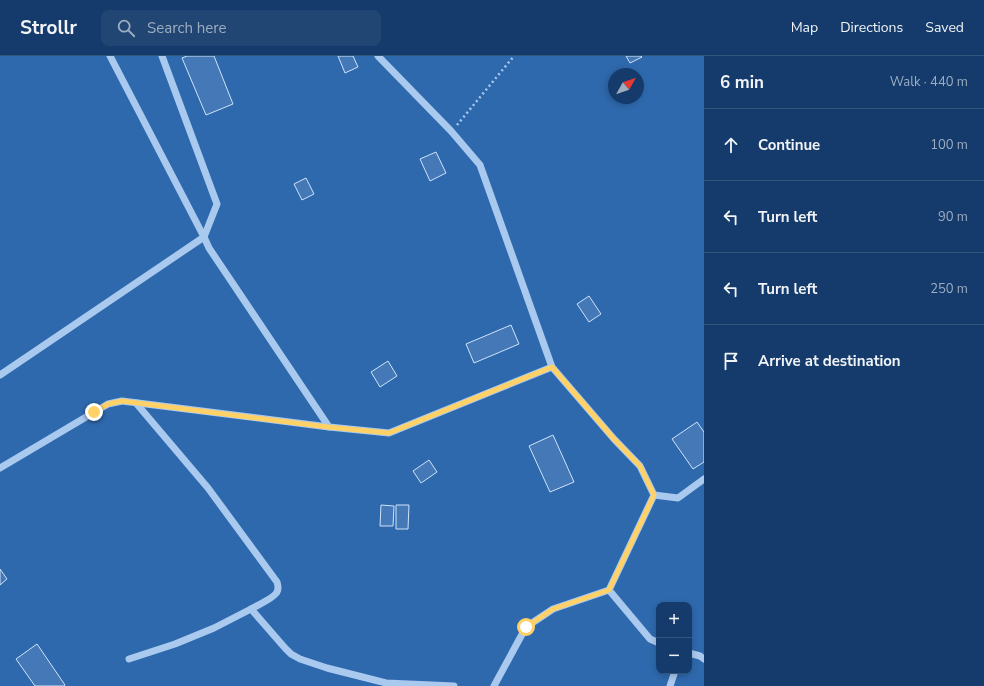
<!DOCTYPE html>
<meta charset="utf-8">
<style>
:root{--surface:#143b6b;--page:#214673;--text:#f1f3f6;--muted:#9dadc1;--line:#33557e}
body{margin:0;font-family:"Nunito Sans",sans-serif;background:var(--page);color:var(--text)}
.controls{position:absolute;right:12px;bottom:12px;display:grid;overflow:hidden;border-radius:8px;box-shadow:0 2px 6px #0003}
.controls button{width:36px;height:36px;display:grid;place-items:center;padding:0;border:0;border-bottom:1px solid var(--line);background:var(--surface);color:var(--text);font:20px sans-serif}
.compass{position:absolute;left:608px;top:12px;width:36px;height:36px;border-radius:50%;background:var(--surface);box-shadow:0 2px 6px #0003;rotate:50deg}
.stop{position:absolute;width:12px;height:12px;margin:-9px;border:3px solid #ffd166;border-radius:50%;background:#fff}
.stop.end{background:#ffd166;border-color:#fff;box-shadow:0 1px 4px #0008}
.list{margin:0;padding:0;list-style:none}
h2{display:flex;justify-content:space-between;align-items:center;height:52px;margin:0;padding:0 16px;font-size:17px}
h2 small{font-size:13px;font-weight:400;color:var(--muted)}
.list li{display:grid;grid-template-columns:26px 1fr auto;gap:12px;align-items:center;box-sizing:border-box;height:72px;padding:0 16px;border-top:1px solid var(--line)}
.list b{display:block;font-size:15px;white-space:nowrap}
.list em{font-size:13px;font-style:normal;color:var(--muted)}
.icon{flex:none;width:22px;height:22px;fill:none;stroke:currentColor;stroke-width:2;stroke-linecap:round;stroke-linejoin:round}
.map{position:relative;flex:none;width:704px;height:630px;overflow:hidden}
header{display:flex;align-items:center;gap:24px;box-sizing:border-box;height:56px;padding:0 20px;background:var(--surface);border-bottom:1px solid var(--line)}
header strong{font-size:19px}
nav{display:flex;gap:22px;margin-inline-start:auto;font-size:14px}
.search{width:280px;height:36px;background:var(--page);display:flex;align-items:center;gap:10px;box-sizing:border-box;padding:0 14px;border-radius:8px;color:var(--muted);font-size:15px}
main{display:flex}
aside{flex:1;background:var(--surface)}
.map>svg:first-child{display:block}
.green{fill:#2e69ad;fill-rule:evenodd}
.building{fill:#4478b7;stroke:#cfe3fa}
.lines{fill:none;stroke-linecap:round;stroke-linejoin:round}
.path{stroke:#a9c9ee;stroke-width:2.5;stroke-dasharray:2 3;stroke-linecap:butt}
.minor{stroke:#a9c9ee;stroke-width:7}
.route{stroke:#ffd166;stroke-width:5}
</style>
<header>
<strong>Strollr</strong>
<div class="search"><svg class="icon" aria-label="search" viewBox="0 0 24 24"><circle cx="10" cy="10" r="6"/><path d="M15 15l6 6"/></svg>Search here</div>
<nav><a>Map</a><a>Directions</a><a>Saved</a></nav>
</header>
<main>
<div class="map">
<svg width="704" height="630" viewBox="0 0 704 630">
<rect width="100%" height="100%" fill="#1b4f8f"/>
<path class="green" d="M0 0H704V630H0ZM614 18H638V42H614ZM659 549H689V615H659Z"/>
<g class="building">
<polygon points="187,0 214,0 233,48 206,59 182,2"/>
<polygon points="338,0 353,0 358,11 345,17"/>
<polygon points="626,0 641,0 642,1 630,7"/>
<polygon points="436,96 446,117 430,125 420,103"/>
<polygon points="306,122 314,138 302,144 294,128"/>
<polygon points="589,240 601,258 589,266 577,248"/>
<polygon points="511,269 519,288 474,307 466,288"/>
<polygon points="388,305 397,320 380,331 371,316"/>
<polygon points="697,366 704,376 704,406 693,413 672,383"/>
<polygon points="553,379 574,426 550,436 529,390"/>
<polygon points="429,404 437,416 421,427 413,415"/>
<polygon points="381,449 394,450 393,470 380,470"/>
<polygon points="396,449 409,449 408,473 396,473"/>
<polygon points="0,513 7,523 0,529"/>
<polygon points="37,588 65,629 64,630 35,630 16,603"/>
</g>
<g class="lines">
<polyline class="path" points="457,69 514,0"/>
<g class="minor">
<polyline points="162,0 217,148 204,181 209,192 329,371 389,377 552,311"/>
<polyline points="378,0 451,75 480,109 552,311 614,383 640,410 654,439 609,534 553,553 526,571 494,630"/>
<polyline points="0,319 204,181 110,0"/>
<path d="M136 347 208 432 277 526C278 529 279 532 277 536 274 542 258 549 251 553L285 592 291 598 300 603 327 612 386 627 454 630"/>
<polyline points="0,412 108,348 122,345 329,371"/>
<polyline points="654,439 678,442 704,423"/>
<polyline points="609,534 650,583 659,587"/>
<polyline points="689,597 700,600 704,603"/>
<polyline points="129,603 175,588 214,572 251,553"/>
<polyline points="670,630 675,615"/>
</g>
</g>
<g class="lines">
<polyline class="route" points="94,356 108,348 122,345 328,371 389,377 552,311 614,383 640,410 654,439 609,534 553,553 526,571"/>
</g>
</svg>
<div class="controls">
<button>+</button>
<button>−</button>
</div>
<svg class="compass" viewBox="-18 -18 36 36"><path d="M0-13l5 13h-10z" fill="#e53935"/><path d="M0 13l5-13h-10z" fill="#9dadc1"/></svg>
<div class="stop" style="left:526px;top:571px"></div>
<div class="stop end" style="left:94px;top:356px"></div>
</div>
<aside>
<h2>6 min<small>Walk · 440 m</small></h2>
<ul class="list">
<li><svg class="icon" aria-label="ahead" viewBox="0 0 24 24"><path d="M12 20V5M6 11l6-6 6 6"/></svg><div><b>Continue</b></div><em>100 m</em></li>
<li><svg class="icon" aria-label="left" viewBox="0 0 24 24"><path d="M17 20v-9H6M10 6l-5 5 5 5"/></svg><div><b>Turn left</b></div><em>90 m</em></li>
<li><svg class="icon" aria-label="left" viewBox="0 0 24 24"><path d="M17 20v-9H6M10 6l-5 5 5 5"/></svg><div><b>Turn left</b></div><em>250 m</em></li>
<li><svg class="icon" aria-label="arrive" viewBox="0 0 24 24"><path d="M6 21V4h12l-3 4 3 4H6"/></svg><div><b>Arrive at destination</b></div></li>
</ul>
</aside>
</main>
